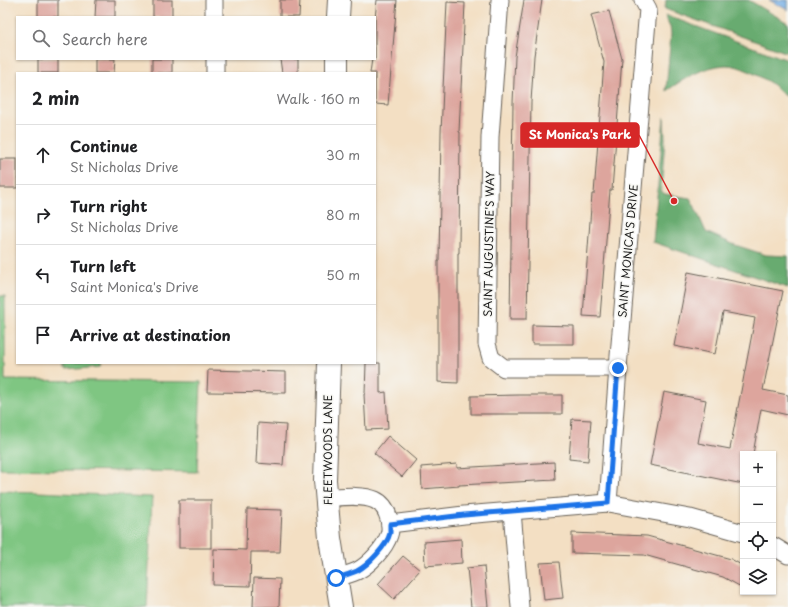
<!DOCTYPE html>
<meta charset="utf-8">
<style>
:root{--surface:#fff;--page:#f2f2f2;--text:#202124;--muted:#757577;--line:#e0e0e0}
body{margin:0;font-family:"Playpen Sans",sans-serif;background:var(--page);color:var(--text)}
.controls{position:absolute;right:12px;bottom:12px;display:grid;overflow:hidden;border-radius:0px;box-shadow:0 1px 3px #0004}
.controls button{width:36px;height:36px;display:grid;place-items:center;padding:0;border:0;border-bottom:1px solid var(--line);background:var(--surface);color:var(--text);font:20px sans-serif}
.stop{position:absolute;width:12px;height:12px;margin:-9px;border:3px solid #1a73e8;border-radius:50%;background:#fff}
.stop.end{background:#1a73e8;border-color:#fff;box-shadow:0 1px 4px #0008}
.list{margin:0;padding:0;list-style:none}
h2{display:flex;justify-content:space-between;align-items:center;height:52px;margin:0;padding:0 16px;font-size:17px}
h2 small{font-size:13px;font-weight:400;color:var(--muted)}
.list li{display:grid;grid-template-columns:26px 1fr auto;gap:12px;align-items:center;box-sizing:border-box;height:60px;padding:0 16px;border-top:1px solid var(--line)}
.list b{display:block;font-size:15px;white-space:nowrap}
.list p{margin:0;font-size:13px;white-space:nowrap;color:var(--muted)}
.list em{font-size:13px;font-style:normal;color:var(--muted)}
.icon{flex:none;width:22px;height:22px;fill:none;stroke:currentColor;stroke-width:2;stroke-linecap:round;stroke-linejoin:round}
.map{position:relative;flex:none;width:788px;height:607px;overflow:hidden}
.search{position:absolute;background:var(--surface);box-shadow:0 1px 3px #0004;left:16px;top:16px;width:360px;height:44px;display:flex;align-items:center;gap:10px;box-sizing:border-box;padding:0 14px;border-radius:0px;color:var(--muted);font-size:15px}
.panel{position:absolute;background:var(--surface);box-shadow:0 1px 3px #0004;left:16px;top:72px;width:360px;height:292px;border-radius:0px}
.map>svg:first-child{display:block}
.green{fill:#7fc682;stroke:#4e714f}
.forest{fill:#67ab70;stroke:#426446}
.water{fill:#76afe6;stroke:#496681}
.building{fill:#dda59d}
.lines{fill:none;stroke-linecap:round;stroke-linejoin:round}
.minor-casing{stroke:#676056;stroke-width:19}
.tertiary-casing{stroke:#676056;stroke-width:24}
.minor{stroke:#fff;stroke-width:17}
.tertiary{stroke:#fff;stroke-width:22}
.route{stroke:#1a73e8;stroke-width:5}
.labels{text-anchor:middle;stroke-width:3;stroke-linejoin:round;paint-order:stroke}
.street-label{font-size:11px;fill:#1c1c1c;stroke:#f6f6f2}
.leader{fill:none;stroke:#d62828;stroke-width:1.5}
.callout-dot{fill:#d62828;stroke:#f6f6f2;stroke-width:1.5}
.callout{fill:#d62828;stroke:#d62828;stroke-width:1.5}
.callout-label{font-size:12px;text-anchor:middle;font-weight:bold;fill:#fff}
</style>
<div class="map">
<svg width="788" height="607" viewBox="0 0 788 607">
<rect width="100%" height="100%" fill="#f6f6f2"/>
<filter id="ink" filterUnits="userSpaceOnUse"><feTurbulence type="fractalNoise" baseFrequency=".025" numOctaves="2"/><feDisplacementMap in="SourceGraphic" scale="8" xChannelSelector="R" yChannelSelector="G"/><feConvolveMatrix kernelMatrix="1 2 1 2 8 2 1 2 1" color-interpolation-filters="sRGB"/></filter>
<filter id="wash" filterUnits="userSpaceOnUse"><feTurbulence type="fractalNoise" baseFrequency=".012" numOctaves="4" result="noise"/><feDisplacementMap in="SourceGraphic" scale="16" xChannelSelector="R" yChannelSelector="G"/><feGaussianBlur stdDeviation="0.9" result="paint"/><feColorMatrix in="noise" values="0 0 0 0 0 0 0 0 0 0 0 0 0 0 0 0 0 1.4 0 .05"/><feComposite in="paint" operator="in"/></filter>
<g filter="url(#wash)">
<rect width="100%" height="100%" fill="#f3dfc3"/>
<g class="green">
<polygon points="0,296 5,296 5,380 201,382 197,472 0,469"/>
<polygon points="65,363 101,363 100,367 65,370"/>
<polygon points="0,491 37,492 152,497 147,607 0,607"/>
</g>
<g class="forest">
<polygon points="666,0 748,0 752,2 788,23 788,53 665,9"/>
<path d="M665 15 788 60V97C780 94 776 86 769 82 757 75 740 65 726 65 704 66 684 79 666 91L671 34 670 27Z"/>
<polygon points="664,117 665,139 661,191 665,194 690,198 694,205 706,232 735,245 766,255 788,256 788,288 653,242"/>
</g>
<polygon class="water" points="769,0 788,0 788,10"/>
<g id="blocks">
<g class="building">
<rect x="38" y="0" width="20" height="17"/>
<polygon points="96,0 115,0 115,17 95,17"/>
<rect x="153" y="0" width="19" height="17"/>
<polygon points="280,0 300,0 299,17 280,17"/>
<polygon points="377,0 397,0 388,105 375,104 375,73 370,73 372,59 375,59 375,18"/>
<polygon points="524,0 542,0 534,56 531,102 527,319 510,319 513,103 515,57"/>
<polygon points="447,2 465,3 459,132 460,132 459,253 458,253 458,383 438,382 438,261 439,261 441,132"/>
<polygon points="609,11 622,59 612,190 610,190 600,317 583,316 592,194 594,194 604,62 591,15"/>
<rect x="38" y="59" width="20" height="14"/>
<polygon points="95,59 115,59 114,73 95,73"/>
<rect x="152" y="59" width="20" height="14"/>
<polygon points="280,59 298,59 298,73 282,73"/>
<rect x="0" y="159" width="17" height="29"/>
<polygon points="688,272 783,291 763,390 788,395 788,415 761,409 753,454 743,454 743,484 650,465 664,392 706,400 698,443 730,449 755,318 723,312 715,354 674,346"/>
<polygon points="532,325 574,326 574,344 532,344"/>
<polygon points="366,363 380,363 380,393 386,392 388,429 366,430 364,394 365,394"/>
<polygon points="208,370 286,372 286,393 207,392"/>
<polygon points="520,395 562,395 562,414 471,414 471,396"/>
<polygon points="572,419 591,420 588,461 569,459"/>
<polygon points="258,423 286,425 283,465 256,463"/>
<polygon points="388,436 416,460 402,477 374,453"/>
<polygon points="554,462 555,480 459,485 459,486 422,489 421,467 457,464 457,468"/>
<rect x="179" y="500" width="32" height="48"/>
<polygon points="247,509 282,510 280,552 251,552 250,586 213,585 214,549 246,550"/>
<polygon points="572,533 647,536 731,559 743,566 743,588 723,577 644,555 572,553"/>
<polygon points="461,539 462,563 425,566 424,542"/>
<polygon points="403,556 420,570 394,599 378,584"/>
<polygon points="559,562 563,598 544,600 540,563"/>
<polygon points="484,566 488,607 471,607 467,568"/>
<polygon points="254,578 280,579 279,607 253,607"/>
</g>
</g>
</g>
<g filter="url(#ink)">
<use href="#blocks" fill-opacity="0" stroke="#676056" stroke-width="1"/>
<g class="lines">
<g class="minor-casing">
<g id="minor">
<polyline points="214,0 214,17"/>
<polyline points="500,0 490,137 487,344 491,358 504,368 618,368"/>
<polyline points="215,59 215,73"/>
<path d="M326 498C341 497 362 494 375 500 384 504 387 511 389 519 390 524 391 530 389 535 385 548 369 565 357 571 350 574 343 576 336 578"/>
<polyline points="608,503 618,368 648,9 643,0"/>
<polyline points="512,511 520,607"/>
<polyline points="390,524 464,515 608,503 690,518 743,533"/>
<polyline points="773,546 788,555"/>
</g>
</g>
<g class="tertiary-casing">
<g id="tertiary">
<polyline points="338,17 339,0"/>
<polyline points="337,73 337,59"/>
<polyline points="329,363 325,480 330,538 341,607"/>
</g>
</g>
<use href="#minor" class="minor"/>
<use href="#tertiary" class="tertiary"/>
</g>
</g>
<g class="lines" filter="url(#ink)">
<path class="route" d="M336 578C343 576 350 574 357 571 368 565 387 546 390 533 390 531 390 527 390 524L464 515 608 503 618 368"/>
</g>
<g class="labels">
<g class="street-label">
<text transform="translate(489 244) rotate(-89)" y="4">SAINT AUGUSTINE'S WAY</text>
<text transform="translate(628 251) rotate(-85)" y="4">SAINT MONICA'S DRIVE</text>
<text transform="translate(328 450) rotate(-90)" y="4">FLEETWOODS LANE</text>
</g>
</g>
<path class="leader" d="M674 201L639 135"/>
<circle class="callout-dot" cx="674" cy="201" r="4"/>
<rect class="callout" x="521" y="123" width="118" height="24" rx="4"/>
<g class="callout-label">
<text x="580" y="139">St Monica's Park</text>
</g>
</svg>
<div class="controls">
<button>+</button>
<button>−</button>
<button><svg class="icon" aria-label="locate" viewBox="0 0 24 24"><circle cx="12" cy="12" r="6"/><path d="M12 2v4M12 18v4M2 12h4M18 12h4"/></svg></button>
<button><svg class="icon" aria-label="layers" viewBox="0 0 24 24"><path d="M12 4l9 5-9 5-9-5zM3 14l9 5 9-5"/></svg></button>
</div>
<div class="stop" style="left:336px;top:578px"></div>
<div class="stop end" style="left:618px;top:368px"></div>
<div class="search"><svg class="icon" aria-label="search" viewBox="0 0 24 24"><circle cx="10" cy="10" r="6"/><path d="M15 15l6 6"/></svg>Search here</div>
<section class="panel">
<h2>2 min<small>Walk · 160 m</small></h2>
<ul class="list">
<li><svg class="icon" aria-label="ahead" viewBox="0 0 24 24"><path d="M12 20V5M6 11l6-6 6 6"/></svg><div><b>Continue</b><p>St Nicholas Drive</p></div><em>30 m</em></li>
<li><svg class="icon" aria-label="right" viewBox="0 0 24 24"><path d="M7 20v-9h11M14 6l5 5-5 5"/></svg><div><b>Turn right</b><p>St Nicholas Drive</p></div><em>80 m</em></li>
<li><svg class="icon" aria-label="left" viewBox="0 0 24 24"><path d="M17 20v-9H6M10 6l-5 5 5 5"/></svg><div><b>Turn left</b><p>Saint Monica's Drive</p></div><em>50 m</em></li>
<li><svg class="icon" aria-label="arrive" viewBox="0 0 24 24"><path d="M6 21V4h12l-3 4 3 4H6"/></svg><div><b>Arrive at destination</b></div></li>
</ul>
</section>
</div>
